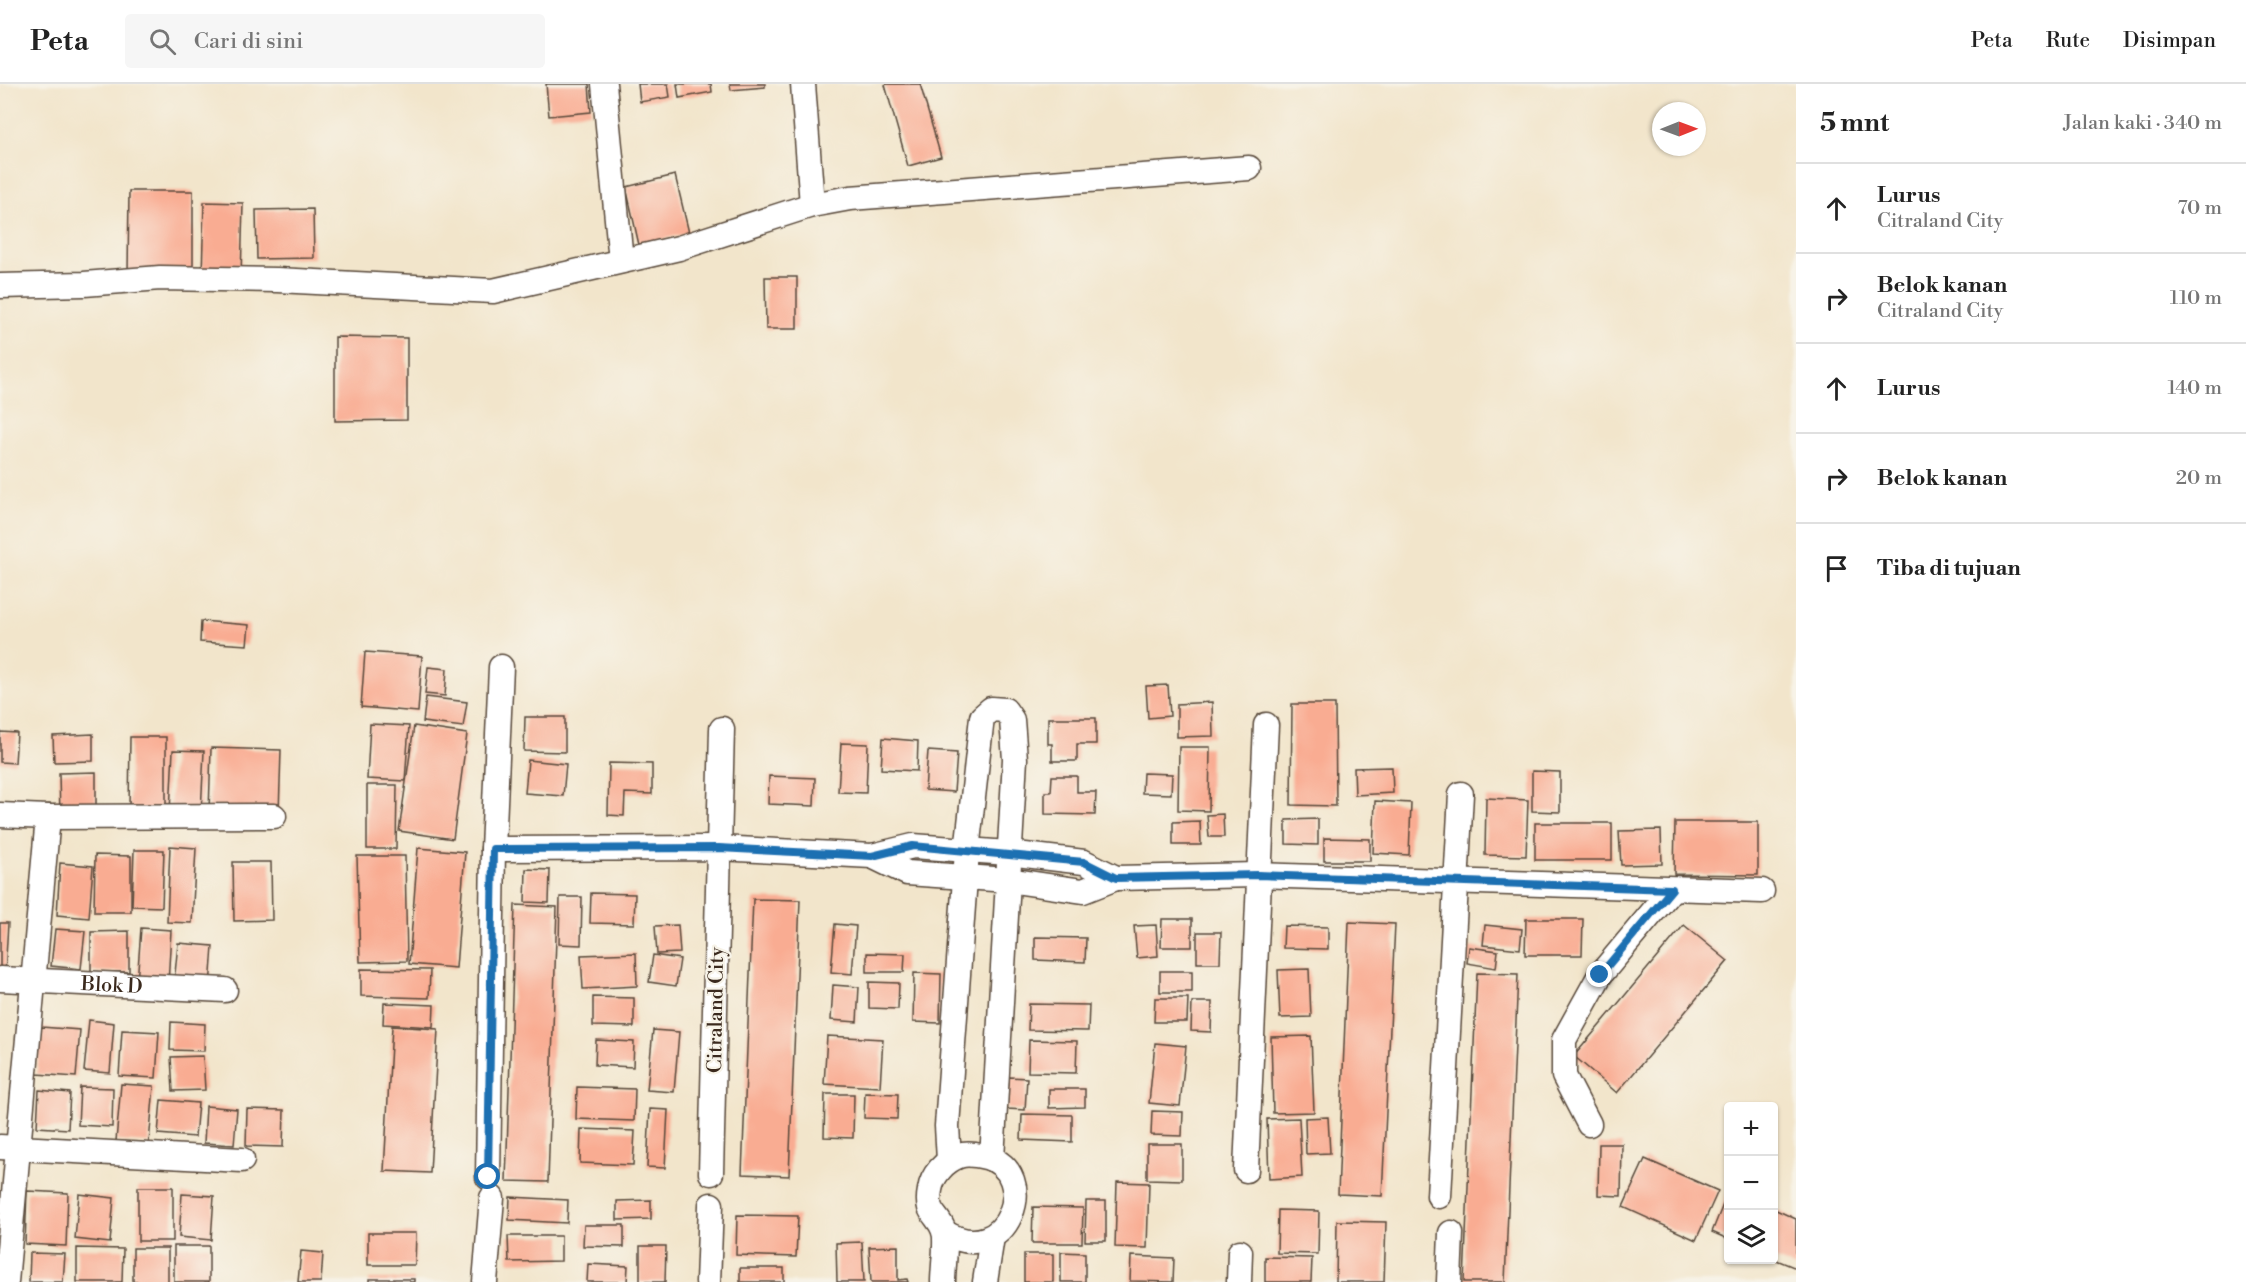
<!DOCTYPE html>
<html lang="id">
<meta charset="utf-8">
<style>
:root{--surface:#fff;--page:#f6f6f6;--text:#222;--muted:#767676;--line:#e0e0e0}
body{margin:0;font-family:"Libre Bodoni",serif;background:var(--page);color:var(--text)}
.controls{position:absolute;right:18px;bottom:18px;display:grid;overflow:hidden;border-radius:6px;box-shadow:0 2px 4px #0004}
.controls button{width:54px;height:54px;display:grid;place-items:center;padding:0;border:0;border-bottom:2px solid var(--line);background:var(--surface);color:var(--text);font:30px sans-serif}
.compass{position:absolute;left:1652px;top:18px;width:54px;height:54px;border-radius:50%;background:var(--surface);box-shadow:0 2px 4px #0004;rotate:89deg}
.stop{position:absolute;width:18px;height:18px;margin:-14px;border:4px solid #1f6fb2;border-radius:50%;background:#fff}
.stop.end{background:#1f6fb2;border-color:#fff;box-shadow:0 2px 6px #0008}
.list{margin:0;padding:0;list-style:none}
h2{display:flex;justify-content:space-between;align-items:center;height:78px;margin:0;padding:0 24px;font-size:26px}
h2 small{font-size:20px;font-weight:400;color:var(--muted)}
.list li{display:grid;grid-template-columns:39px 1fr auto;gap:18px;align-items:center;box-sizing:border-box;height:90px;padding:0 24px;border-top:2px solid var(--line)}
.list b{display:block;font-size:22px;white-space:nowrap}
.list p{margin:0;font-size:20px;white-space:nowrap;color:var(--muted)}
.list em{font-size:20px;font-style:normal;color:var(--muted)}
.icon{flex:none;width:33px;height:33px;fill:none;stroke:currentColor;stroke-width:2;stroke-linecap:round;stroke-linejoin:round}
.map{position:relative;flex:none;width:1796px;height:1198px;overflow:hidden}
header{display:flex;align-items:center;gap:36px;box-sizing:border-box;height:84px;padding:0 30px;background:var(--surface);border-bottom:2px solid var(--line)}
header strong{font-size:28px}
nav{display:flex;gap:33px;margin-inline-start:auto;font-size:21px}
.search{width:420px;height:54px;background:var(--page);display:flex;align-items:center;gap:15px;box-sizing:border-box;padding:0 21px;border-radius:6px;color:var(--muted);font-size:22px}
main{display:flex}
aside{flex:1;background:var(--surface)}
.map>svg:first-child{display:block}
.building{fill:#f9ac92}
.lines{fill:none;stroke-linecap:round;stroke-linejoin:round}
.street-casing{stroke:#564638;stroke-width:27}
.street{stroke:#fff;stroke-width:24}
.route{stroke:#1f6fb2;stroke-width:8}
.labels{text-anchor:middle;stroke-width:4.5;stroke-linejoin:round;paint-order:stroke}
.street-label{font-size:20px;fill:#3b2a1e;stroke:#f7f3e8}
</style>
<header>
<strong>Peta</strong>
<div class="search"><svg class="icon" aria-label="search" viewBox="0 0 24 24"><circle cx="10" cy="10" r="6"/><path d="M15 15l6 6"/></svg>Cari di sini</div>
<nav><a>Peta</a><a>Rute</a><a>Disimpan</a></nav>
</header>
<main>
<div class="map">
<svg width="1796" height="1198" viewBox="0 0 1796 1198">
<rect width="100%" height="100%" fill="#f7f3e8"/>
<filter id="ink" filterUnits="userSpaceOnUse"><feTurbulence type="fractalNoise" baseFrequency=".0167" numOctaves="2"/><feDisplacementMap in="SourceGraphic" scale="12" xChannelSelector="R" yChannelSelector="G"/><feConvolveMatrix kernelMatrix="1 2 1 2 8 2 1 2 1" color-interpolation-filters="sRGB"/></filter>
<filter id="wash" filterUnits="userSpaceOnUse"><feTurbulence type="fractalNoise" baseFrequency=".008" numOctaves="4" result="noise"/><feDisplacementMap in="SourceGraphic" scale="24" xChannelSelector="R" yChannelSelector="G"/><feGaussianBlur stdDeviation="1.35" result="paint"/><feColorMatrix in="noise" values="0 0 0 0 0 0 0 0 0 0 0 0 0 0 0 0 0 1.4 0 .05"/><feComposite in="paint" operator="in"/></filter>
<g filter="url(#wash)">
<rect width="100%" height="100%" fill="#f2e5cb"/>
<g id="blocks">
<g class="building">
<polygon points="546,0 589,0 591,28 549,32"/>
<polygon points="638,0 668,0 670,13 640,18"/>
<polygon points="677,0 711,0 712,8 679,14"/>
<polygon points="730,0 765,0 765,3 731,6"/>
<polygon points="887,0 920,0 941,73 908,82 885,1"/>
<polygon points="675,91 689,149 639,161 626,103"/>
<polygon points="129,107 193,107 193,191 128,190"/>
<polygon points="204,118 243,119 241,193 202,192"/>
<polygon points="313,125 314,174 257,175 256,126"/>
<polygon points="765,193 797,193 797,245 766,245"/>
<polygon points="335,253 407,254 407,336 335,337"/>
<polygon points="201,537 249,541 247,561 200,558"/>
<polygon points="365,568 422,572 418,628 361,623"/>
<polygon points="428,583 447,585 445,612 425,610"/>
<polygon points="1168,601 1170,632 1148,634 1146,602"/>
<polygon points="426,613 467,618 463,643 423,638"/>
<polygon points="1212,618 1213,652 1177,653 1177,620"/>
<polygon points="1292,620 1335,620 1336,722 1291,721"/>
<polygon points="525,633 565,633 565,668 524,667"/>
<polygon points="1048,634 1096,634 1096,660 1077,660 1077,677 1052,677 1052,660 1048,660"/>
<polygon points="370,640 409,642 405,697 367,695"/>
<polygon points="414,642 467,650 453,755 399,747"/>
<polygon points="0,648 17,649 15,679 0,678"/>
<polygon points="93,650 93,677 54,678 53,652"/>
<polygon points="130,653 166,653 166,727 129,726"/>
<polygon points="883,654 918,657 917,687 881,685"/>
<polygon points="841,659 868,660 866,709 838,708"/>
<polygon points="1179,663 1210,663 1209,727 1178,726"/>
<polygon points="211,664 281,666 279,730 209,728"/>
<polygon points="173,666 204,667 201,729 170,728"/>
<polygon points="928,667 957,669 954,708 925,706"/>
<polygon points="528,676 566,680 563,712 525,709"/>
<polygon points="609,679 652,680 652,710 625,709 624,732 608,731"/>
<polygon points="1392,683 1393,709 1355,711 1354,684"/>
<polygon points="1532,687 1560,688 1560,728 1532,727"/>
<polygon points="96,688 96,732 60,733 59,689"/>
<polygon points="1143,689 1172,690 1171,710 1142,709"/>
<polygon points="769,692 815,694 814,722 768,720"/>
<polygon points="1052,692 1077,692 1077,708 1096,708 1095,731 1045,730 1045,708 1051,708"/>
<polygon points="367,701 397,701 396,765 367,765"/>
<polygon points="1486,714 1528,716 1526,772 1485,771"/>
<polygon points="1375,717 1411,719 1409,771 1373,769"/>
<polygon points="1223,730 1224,753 1209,753 1207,731"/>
<polygon points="1318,735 1318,761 1286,760 1286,736"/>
<polygon points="1200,737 1201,761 1173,761 1173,738"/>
<polygon points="1675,738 1758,738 1758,791 1674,790"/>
<rect x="1535" y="739" width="77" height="37"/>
<polygon points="1661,746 1662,780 1621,781 1619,747"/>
<polygon points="1324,754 1370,755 1370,777 1324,777"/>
<polygon points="170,762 196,764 192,839 167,838"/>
<polygon points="418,764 465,768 456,884 409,880"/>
<polygon points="134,766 164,766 162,823 132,822"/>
<polygon points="95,771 131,772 131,828 94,828"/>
<polygon points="357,772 405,772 407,877 360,878"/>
<polygon points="233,778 271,778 272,836 234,837"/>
<polygon points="60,779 93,782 89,834 57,831"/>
<polygon points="526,785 550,786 549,819 525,818"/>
<polygon points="591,809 635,810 634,840 590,839"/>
<polygon points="560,813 582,813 581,861 559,860"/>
<polygon points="753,815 800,816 789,1092 742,1090"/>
<polygon points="515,821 557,823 548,1098 506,1097"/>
<polygon points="1162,835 1192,835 1192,863 1161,863"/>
<polygon points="1526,835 1583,835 1582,871 1525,871"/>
<polygon points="1349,838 1395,840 1382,1112 1338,1110"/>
<polygon points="0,839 8,839 5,891 0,891"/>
<polygon points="835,840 856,842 852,890 831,888"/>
<polygon points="678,841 680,869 657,870 655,842"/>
<polygon points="1156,841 1158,872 1137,874 1134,842"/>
<polygon points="1485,841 1522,845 1520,865 1483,861"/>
<polygon points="1684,841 1728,877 1617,1009 1574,972"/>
<polygon points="1284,842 1328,843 1328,865 1283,864"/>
<polygon points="141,844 171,846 168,901 137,899"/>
<polygon points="55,845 85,847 81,885 51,882"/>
<polygon points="129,847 129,888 91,888 91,848"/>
<polygon points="1197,848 1221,848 1220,879 1197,879"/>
<polygon points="1035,853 1086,854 1085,878 1035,876"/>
<polygon points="178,859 213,862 210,903 174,900"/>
<polygon points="1469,863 1498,867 1496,884 1467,879"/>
<polygon points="636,869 637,902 583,905 581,871"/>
<polygon points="867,869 905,870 904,888 867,888"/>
<polygon points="653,871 680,875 676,902 649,898"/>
<polygon points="361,885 430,886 429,914 361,912"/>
<polygon points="1309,885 1311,933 1280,934 1278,886"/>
<rect x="1160" y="887" width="32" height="21"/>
<polygon points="914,889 941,890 940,939 913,938"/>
<polygon points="1477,889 1518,890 1505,1198 1464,1198"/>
<polygon points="869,898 899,899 898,925 869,924"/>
<polygon points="833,901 859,903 857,938 831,936"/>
<polygon points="593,913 634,914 634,943 593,942"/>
<polygon points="1155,914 1188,914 1187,938 1154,938"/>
<polygon points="1192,918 1212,918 1211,948 1191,947"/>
<polygon points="384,919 434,921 433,943 383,940"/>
<polygon points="1029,920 1089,921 1088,947 1028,946"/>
<polygon points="89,936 114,939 110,989 84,987"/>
<polygon points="171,938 205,940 204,967 170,966"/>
<polygon points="392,942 438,945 430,1089 384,1087"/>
<polygon points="41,943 80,946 76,993 37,990"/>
<polygon points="122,946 159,948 156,994 119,992"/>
<polygon points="653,946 679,948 674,1008 647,1006"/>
<polygon points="827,952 883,955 880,1003 824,1000"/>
<polygon points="1311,952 1314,1028 1273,1029 1271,953"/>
<polygon points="596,956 634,958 633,983 595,981"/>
<polygon points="1029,956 1077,957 1076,989 1028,988"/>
<polygon points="1155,959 1186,962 1180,1022 1149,1019"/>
<polygon points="203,972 205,1006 173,1007 171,973"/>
<polygon points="1009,993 1027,994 1025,1026 1007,1025"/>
<polygon points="121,1000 154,1002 149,1059 116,1057"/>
<polygon points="80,1003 113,1004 112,1043 78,1041"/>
<polygon points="577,1003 635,1005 634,1037 576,1035"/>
<polygon points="1049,1005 1085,1005 1085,1023 1049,1024"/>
<polygon points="39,1006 70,1009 68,1045 37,1043"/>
<polygon points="865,1009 898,1010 897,1035 864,1034"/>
<polygon points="825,1010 854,1010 853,1054 824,1053"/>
<polygon points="161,1016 198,1019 195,1053 158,1050"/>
<polygon points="206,1022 237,1025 234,1061 204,1059"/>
<polygon points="247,1025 284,1026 283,1063 246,1062"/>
<polygon points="650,1025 668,1026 665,1084 647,1083"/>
<polygon points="1152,1027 1183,1028 1182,1052 1151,1051"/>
<polygon points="1022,1030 1072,1031 1072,1058 1021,1056"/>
<polygon points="1328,1033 1330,1069 1306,1070 1305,1034"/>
<polygon points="1299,1034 1302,1093 1269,1095 1267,1035"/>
<polygon points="581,1045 635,1047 633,1081 580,1079"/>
<polygon points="1147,1060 1182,1060 1182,1096 1147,1095"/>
<polygon points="1599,1060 1622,1060 1621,1112 1598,1111"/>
<polygon points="1645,1075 1718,1107 1696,1156 1623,1123"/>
<polygon points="1117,1098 1149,1099 1147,1164 1115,1163"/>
<rect x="138" y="1103" width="35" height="54"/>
<polygon points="27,1107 68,1109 66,1162 25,1160"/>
<polygon points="1728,1108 1728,1155 1712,1148"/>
<polygon points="79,1110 114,1114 110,1159 75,1155"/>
<polygon points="182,1110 214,1112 211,1156 179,1153"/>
<polygon points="510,1113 568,1116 567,1139 509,1136"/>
<polygon points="651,1116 651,1135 617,1136 617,1117"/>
<polygon points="1086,1117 1106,1117 1106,1157 1085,1157"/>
<polygon points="1033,1123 1083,1124 1082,1159 1032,1159"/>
<polygon points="1774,1125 1796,1135 1796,1184 1774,1175"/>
<polygon points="1278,1126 1319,1127 1318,1170 1277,1169"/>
<polygon points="737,1131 798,1132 796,1173 736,1171"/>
<polygon points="1337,1137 1386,1138 1384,1198 1336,1198"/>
<polygon points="584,1141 624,1141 624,1163 583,1162"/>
<polygon points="368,1149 416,1149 415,1181 368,1181"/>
<polygon points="508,1152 561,1152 561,1177 509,1178"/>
<polygon points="862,1158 864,1198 837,1198 836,1159"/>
<rect x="174" y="1162" width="35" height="36"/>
<polygon points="640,1162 666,1162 665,1198 640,1198"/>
<polygon points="898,1162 898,1196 907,1195 908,1198 871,1198 869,1163"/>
<polygon points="77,1164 123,1165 122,1198 77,1198"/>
<rect x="133" y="1164" width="35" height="34"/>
<polygon points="301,1167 323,1169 321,1198 298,1198"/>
<polygon points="1061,1168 1085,1169 1085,1198 1061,1198"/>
<polygon points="30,1169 65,1170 63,1198 29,1198"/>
<rect x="1024" y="1170" width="29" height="28"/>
<polygon points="1131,1172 1174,1174 1173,1198 1130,1197"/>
<polygon points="1265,1173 1312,1174 1311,1198 1265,1198"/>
<polygon points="588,1180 628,1182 627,1198 587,1198"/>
<rect x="740" y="1184" width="44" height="14"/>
<rect x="369" y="1195" width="45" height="3"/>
</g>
</g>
</g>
<g filter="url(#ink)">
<use href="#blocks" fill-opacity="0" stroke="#564638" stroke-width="1.5"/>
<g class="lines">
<g class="street-casing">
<g id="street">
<polyline points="604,0 621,177"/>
<polyline points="803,0 812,121"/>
<polyline points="0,202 84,200 160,194 277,196 493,207 679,164 812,121 850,114 1249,84"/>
<polyline points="722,645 719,764 872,772 913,762 1008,769 1084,778 1116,794"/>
<polyline points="0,731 48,733 6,1198"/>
<polyline points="48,733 274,732"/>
<polyline points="493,765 501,583"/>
<polyline points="872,772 907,789 1008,796 1083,807 1116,794 1258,791 1762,807"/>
<path id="s1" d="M0 895 225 906"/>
<polyline points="1589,1040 1564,992 1564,956 1600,891 1672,805"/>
<polyline points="0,1063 242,1076"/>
<polyline points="949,1076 947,1042 967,767 982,633 991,625 1005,626 1012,636 1015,675 992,1075"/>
<polyline points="1246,1086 1266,641"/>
<polyline points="488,1093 493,765 719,764 711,1089"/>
<polyline points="1439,1112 1461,710"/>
<polyline points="485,1198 492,1114"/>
<polyline points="708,1198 711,1121"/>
<path d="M943 1198C943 1186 947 1157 944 1147 938 1129 925 1131 930 1106 932 1091 945 1077 959 1072 967 1069 977 1071 986 1073 1042 1088 1009 1187 944 1148"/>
<polyline points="985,1198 992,1153"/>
<polyline points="1239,1198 1240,1168"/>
<polyline points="1449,1198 1451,1149"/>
</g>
</g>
<use href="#street" class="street"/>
</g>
</g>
<g class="lines" filter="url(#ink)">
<polyline class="route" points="488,1093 493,765 719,764 872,772 913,762 1084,778 1116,794 1258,791 1672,805 1600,891"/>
</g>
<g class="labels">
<g class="street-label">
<text dy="7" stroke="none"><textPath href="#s1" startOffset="112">Blok D</textPath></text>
<text transform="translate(715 926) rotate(-89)" y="7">Citraland City</text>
</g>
</g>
</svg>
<div class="controls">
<button>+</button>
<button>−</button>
<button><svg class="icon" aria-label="layers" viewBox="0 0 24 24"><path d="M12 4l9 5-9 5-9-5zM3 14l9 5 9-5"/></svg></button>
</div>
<svg class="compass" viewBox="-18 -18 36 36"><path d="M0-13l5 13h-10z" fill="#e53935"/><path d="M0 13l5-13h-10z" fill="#767676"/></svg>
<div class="stop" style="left:488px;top:1093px"></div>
<div class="stop end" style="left:1600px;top:891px"></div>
</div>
<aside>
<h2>5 mnt<small>Jalan kaki · 340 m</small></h2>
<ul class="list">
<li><svg class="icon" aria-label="ahead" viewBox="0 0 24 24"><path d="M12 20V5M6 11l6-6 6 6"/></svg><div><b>Lurus</b><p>Citraland City</p></div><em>70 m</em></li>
<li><svg class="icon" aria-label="right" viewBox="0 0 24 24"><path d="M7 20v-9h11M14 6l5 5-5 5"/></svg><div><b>Belok kanan</b><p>Citraland City</p></div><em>110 m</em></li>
<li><svg class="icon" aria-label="ahead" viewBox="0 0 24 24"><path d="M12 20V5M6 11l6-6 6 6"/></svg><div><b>Lurus</b></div><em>140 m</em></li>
<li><svg class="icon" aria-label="right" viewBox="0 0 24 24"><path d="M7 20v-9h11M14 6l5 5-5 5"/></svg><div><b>Belok kanan</b></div><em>20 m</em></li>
<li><svg class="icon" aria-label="arrive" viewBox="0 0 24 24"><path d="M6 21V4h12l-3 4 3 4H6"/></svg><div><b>Tiba di tujuan</b></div></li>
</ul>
</aside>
</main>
